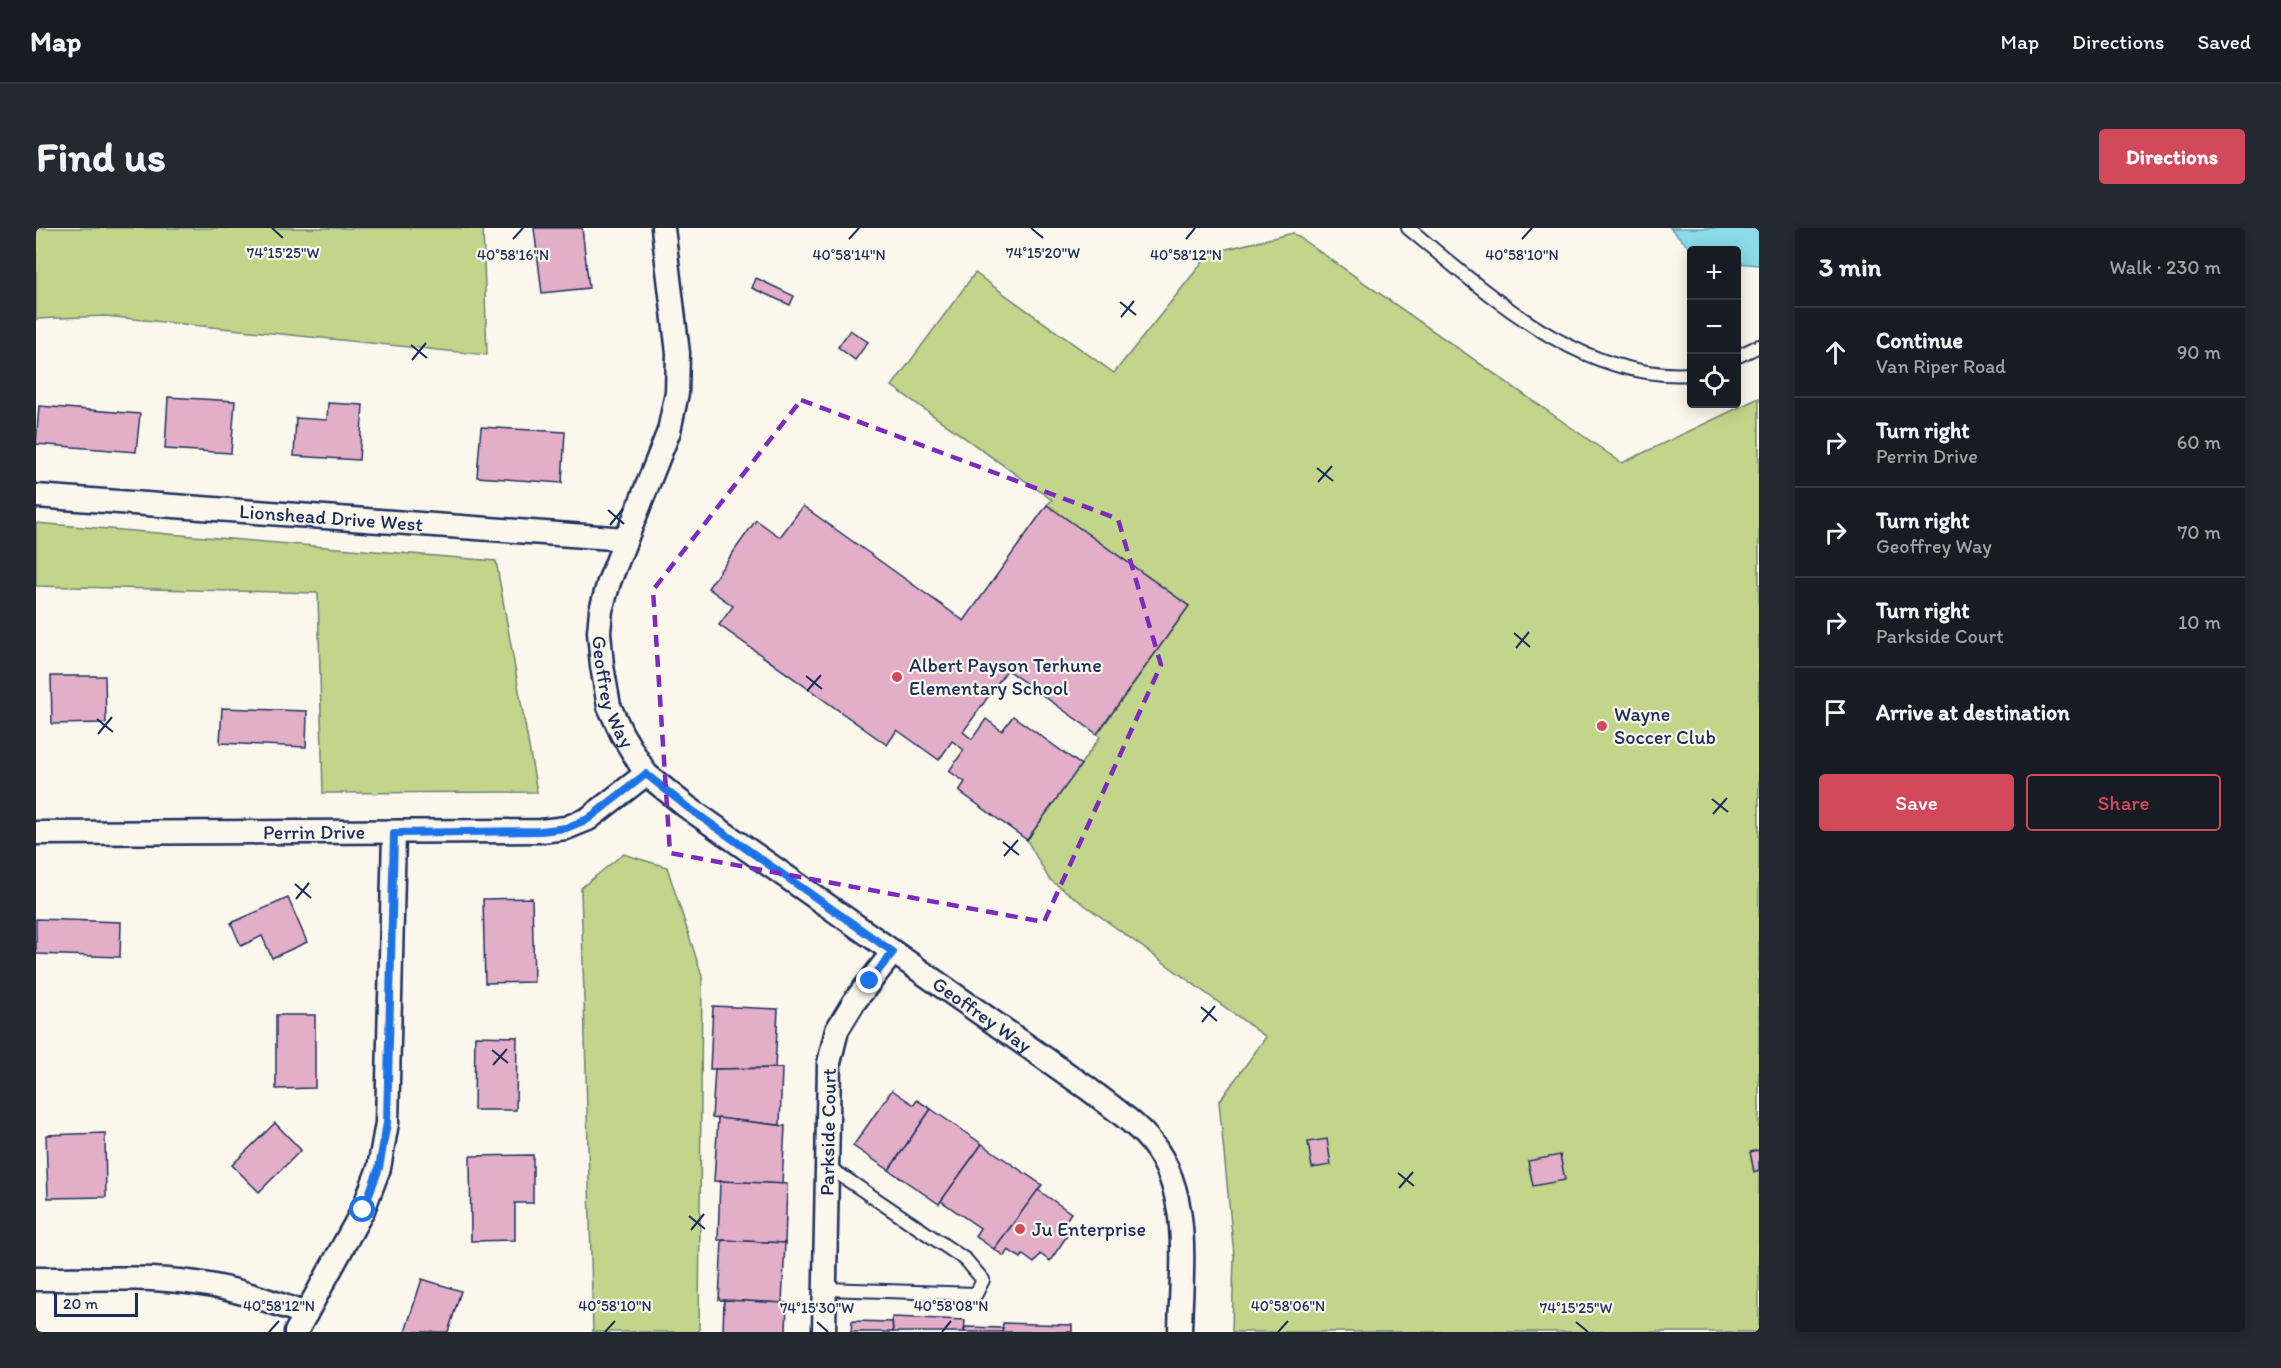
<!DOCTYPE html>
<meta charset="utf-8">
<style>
:root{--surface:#171b24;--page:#242831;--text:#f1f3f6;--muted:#9ea1a6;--line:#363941;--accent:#d1495b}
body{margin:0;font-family:Itim,sans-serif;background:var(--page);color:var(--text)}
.controls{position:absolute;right:18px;top:18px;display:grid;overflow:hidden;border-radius:6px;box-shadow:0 3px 15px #0003}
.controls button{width:54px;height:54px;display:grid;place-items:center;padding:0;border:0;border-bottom:2px solid var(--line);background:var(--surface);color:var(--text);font:30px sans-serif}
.scale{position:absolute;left:18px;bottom:15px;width:84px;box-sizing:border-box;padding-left:6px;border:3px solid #1b2f5e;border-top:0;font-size:16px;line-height:21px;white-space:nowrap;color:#1b2f5e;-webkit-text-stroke:4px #fbf7ec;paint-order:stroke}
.stop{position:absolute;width:18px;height:18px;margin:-14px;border:4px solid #1a73e8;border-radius:50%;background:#fff}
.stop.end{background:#1a73e8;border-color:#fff;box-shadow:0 2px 6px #0008}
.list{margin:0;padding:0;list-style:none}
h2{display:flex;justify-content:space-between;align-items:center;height:78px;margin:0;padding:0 24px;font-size:26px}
h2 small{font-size:20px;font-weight:400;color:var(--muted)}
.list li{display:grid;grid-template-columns:39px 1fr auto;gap:18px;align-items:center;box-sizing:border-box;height:90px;padding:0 24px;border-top:2px solid var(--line)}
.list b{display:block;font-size:22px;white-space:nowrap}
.list p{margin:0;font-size:20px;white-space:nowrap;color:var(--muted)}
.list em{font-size:20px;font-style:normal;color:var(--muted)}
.actions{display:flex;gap:12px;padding:18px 24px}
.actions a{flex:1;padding:14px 0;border:2px solid var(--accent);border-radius:6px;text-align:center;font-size:21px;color:var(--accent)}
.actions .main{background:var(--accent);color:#fff}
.icon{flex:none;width:33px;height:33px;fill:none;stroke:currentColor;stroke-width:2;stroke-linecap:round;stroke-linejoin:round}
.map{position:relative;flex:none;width:1723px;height:1104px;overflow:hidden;border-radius:6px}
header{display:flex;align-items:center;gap:36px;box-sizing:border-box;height:84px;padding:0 30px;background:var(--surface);border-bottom:2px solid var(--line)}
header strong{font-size:28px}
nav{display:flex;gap:33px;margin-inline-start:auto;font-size:21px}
.intro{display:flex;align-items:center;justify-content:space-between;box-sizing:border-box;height:144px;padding:0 36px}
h1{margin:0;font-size:42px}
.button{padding:15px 27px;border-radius:6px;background:var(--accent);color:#fff;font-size:21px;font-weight:700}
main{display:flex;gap:36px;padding:0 36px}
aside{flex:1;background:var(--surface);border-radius:6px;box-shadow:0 3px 15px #0003}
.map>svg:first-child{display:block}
.green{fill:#c2d58a;stroke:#6e8274;stroke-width:1.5}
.water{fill:#8cdbe9;stroke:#5f96b1;stroke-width:1.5}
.building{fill:#e3aec8;stroke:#1b2f5e;stroke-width:1.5}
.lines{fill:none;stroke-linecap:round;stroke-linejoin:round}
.lane-casing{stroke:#1b2f5e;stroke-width:16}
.street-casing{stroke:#1b2f5e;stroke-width:27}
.lane{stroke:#fbf7ec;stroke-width:12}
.street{stroke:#fbf7ec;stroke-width:22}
.route{stroke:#1a73e8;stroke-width:8}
.marked{fill:none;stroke:#7b2cbf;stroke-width:4.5;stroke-dasharray:12 8;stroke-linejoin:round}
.ticks{fill:none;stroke:#1b2f5e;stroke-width:2}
.poi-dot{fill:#d1495b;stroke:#fbf7ec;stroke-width:2}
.labels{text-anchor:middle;stroke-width:4.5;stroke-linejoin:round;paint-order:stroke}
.street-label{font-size:20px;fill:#1b2f5e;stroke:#fbf7ec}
.poi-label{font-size:20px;fill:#1b2f5e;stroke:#fbf7ec;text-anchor:start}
.ticks-label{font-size:15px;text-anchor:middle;fill:#1b2f5e;stroke:#fbf7ec;stroke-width:4.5;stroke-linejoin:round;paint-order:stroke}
</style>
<header>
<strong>Map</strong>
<nav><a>Map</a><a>Directions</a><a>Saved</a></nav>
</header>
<div class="intro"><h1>Find us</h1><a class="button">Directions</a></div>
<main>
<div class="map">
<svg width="1723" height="1104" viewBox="0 0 1723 1104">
<rect width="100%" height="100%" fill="#fbf7ec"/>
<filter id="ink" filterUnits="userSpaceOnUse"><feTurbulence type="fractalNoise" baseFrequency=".0167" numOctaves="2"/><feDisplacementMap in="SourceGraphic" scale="12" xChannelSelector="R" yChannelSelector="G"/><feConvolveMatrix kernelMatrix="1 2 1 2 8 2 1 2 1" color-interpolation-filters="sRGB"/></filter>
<g filter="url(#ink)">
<g class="green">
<polygon points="0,0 447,0 451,127 69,88 0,91"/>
<polygon points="1257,5 1586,235 1723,170 1723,1104 1196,1104 1198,1027 1183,874 1230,809 1013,651 991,612 1064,509 1061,506 1153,378 1011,277 1016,272 856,158 939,45 1078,145 1174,25"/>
<polygon points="0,295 460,333 501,564 287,565 282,365 0,358"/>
<polygon points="587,626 631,639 666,748 663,1104 557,1104 545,660"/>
</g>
<polygon class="water" points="1634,0 1723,0 1723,37 1701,35 1700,22 1656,22"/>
<g class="building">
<polygon points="498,0 546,0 553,60 506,65"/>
<polygon points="720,50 758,68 754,77 716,60"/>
<polygon points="814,102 832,114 819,132 802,119"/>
<polygon points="132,169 199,173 195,225 129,221"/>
<polygon points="292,175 327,177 323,232 258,228 260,190 291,192"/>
<polygon points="3,178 104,186 100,224 0,216"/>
<polygon points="445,199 529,204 526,255 441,249"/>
<polygon points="1011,277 1153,378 1061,506 971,442 927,504 936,511 950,491 966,503 977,488 1045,537 991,612 923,563 929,554 913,543 928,522 916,513 903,532 861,502 851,517 683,397 697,378 672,360 720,292 744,309 767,278 928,393"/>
<polygon points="15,448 69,448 70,495 16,496"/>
<polygon points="186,480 271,483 270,519 184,515"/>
<polygon points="252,670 271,714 236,730 226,708 205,718 195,695"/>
<polygon points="496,670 498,754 449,755 447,671"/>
<polygon points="0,691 85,694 84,729 0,726"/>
<polygon points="677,778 742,781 739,840 674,841"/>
<polygon points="240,787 279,787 279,860 240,861"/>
<polygon points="439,808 481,809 480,882 438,882"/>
<polygon points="746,840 744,897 676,890 679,841"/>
<polygon points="856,862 878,877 881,872 895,881 853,942 817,918"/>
<polygon points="895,881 946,916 903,976 853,942"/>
<polygon points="682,890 749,898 746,956 678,953"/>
<polygon points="239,895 265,922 223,964 196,937"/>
<polygon points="69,905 70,969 12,970 10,907"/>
<polygon points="1291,911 1295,937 1276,940 1272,914"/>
<polygon points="946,916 1006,957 958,1021 939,1008 944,1000 905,973"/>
<polygon points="1723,922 1723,942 1718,944 1714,924"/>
<polygon points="497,927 497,975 479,975 479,1012 435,1013 434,928"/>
<polygon points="1524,927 1529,952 1497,958 1492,933"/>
<polygon points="684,953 751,956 749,1015 682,1012"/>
<polygon points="1002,962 1035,985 1027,997 1035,1002 1014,1033 1004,1026 998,1035 987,1027 985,1030 972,1022 968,1028 958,1021"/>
<polygon points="686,1012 749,1015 746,1075 683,1072"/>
<polygon points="386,1051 425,1063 412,1104 369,1104"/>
<polygon points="688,1072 751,1075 750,1104 687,1104"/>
<polygon points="856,1089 929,1092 928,1104 857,1104"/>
<polygon points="816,1093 856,1094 857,1104 815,1104"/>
<polygon points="967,1095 1036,1097 1036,1104 966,1104"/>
<polygon points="929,1099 967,1100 966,1104 928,1104"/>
</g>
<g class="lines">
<g class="lane-casing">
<g id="lane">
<path d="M1372 0C1452 66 1545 154 1656 146"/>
<polyline points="1700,129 1723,118"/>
<polyline points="789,1061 940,1066 947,1052 930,1032 791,938"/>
</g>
</g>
<g class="street-casing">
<g id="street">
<path id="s1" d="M627 0 642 125 641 165 633 203 573 354 565 382 563 404 566 438 573 478 586 506 610 546 651 579 1051 860C1071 875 1091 889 1108 906 1158 958 1145 1039 1144 1104"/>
<path id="s2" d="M0 268 590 311"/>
<path id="s3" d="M0 605 505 603 530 600 552 591 610 546"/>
<path d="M0 1051C52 1051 108 1048 160 1055 198 1060 234 1073 270 1086"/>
<polyline points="260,1104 327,982 343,940 351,895 358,605"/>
<path id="s4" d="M788 1104 793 835 801 802 818 774 857 724"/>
</g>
</g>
<use href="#lane" class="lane"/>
<use href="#street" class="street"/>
</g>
</g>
<g class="lines" filter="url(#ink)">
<polyline class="route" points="327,982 343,940 351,895 358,605 505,603 530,600 552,591 610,546 651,579 857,724 834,753"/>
</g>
<path class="marked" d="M765 172 1082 291 1125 437 1008 694 634 625 617 362Z"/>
<path class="ticks" d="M236 0 247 10M995 0 1007 10M477 11 487 0M813 11 823 0M1150 11 1159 0M1486 11 1496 0M1084 74 1100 87M1085 89 1098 73M375 117 391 130M376 132 390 115M1281 240 1297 253M1282 254 1296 238M572 282 588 296M574 297 587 281M1478 405 1494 419M1480 420 1493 404M770 448 786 461M771 463 785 447M61 491 77 504M62 506 76 489M1676 571 1692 584M1677 586 1691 570M967 614 983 627M968 628 982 612M259 656 275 670M260 671 273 655M1165 779 1181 793M1166 794 1179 778M456 822 472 835M457 837 471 821M1362 945 1378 958M1363 960 1377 944M653 988 669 1001M655 1002 668 986M781 1094 792 1104M1540 1094 1552 1104M233 1104 243 1093M569 1104 579 1093M906 1104 915 1093M1242 1104 1252 1093"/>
<g class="poi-dot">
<circle cx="861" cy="449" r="6"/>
<circle cx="1566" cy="498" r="6"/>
<circle cx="984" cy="1001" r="6"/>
</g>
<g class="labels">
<g class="street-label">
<text dy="7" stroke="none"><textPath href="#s2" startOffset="296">Lionshead Drive West</textPath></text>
<text dy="7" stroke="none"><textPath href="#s1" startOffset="480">Geoffrey Way</textPath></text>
<text dy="7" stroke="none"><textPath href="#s3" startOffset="278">Perrin Drive</textPath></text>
<text dy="7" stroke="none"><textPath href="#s1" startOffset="984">Geoffrey Way</textPath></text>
<text dy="7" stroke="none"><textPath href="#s4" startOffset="200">Parkside Court</textPath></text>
</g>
<g class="poi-label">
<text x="873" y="444">Albert Payson Terhune<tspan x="873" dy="23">Elementary School</tspan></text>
<text x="1578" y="493">Wayne<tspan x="1578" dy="23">Soccer Club</tspan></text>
<text x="996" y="1008">Ju Enterprise</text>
</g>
</g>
<g class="ticks-label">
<text x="247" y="30">74°15'25"W</text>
<text x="1007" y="30">74°15'20"W</text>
<text x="477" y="32">40°58'16"N</text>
<text x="813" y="32">40°58'14"N</text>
<text x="1150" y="32">40°58'12"N</text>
<text x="1486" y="32">40°58'10"N</text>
<text x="243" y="1083">40°58'12"N</text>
<text x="579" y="1083">40°58'10"N</text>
<text x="915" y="1083">40°58'08"N</text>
<text x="1252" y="1083">40°58'06"N</text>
<text x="781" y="1085">74°15'30"W</text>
<text x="1540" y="1085">74°15'25"W</text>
</g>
</svg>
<div class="controls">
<button>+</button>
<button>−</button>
<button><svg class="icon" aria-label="locate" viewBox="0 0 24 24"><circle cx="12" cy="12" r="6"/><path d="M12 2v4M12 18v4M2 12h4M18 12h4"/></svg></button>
</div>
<div class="scale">20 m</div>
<div class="stop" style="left:327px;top:982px"></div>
<div class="stop end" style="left:834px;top:753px"></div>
</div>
<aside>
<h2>3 min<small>Walk · 230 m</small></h2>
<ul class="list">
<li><svg class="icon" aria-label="ahead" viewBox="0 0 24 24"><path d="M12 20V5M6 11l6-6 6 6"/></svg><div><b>Continue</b><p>Van Riper Road</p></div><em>90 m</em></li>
<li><svg class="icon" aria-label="right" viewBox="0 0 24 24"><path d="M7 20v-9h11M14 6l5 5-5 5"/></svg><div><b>Turn right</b><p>Perrin Drive</p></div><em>60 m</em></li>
<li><svg class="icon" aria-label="right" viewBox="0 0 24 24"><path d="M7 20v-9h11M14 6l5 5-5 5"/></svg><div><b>Turn right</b><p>Geoffrey Way</p></div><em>70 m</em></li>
<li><svg class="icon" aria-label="right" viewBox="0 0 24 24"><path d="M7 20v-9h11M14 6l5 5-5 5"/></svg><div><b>Turn right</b><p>Parkside Court</p></div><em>10 m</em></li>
<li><svg class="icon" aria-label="arrive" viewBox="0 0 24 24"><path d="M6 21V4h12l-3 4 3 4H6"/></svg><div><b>Arrive at destination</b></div></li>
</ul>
<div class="actions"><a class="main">Save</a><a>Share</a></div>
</aside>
</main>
